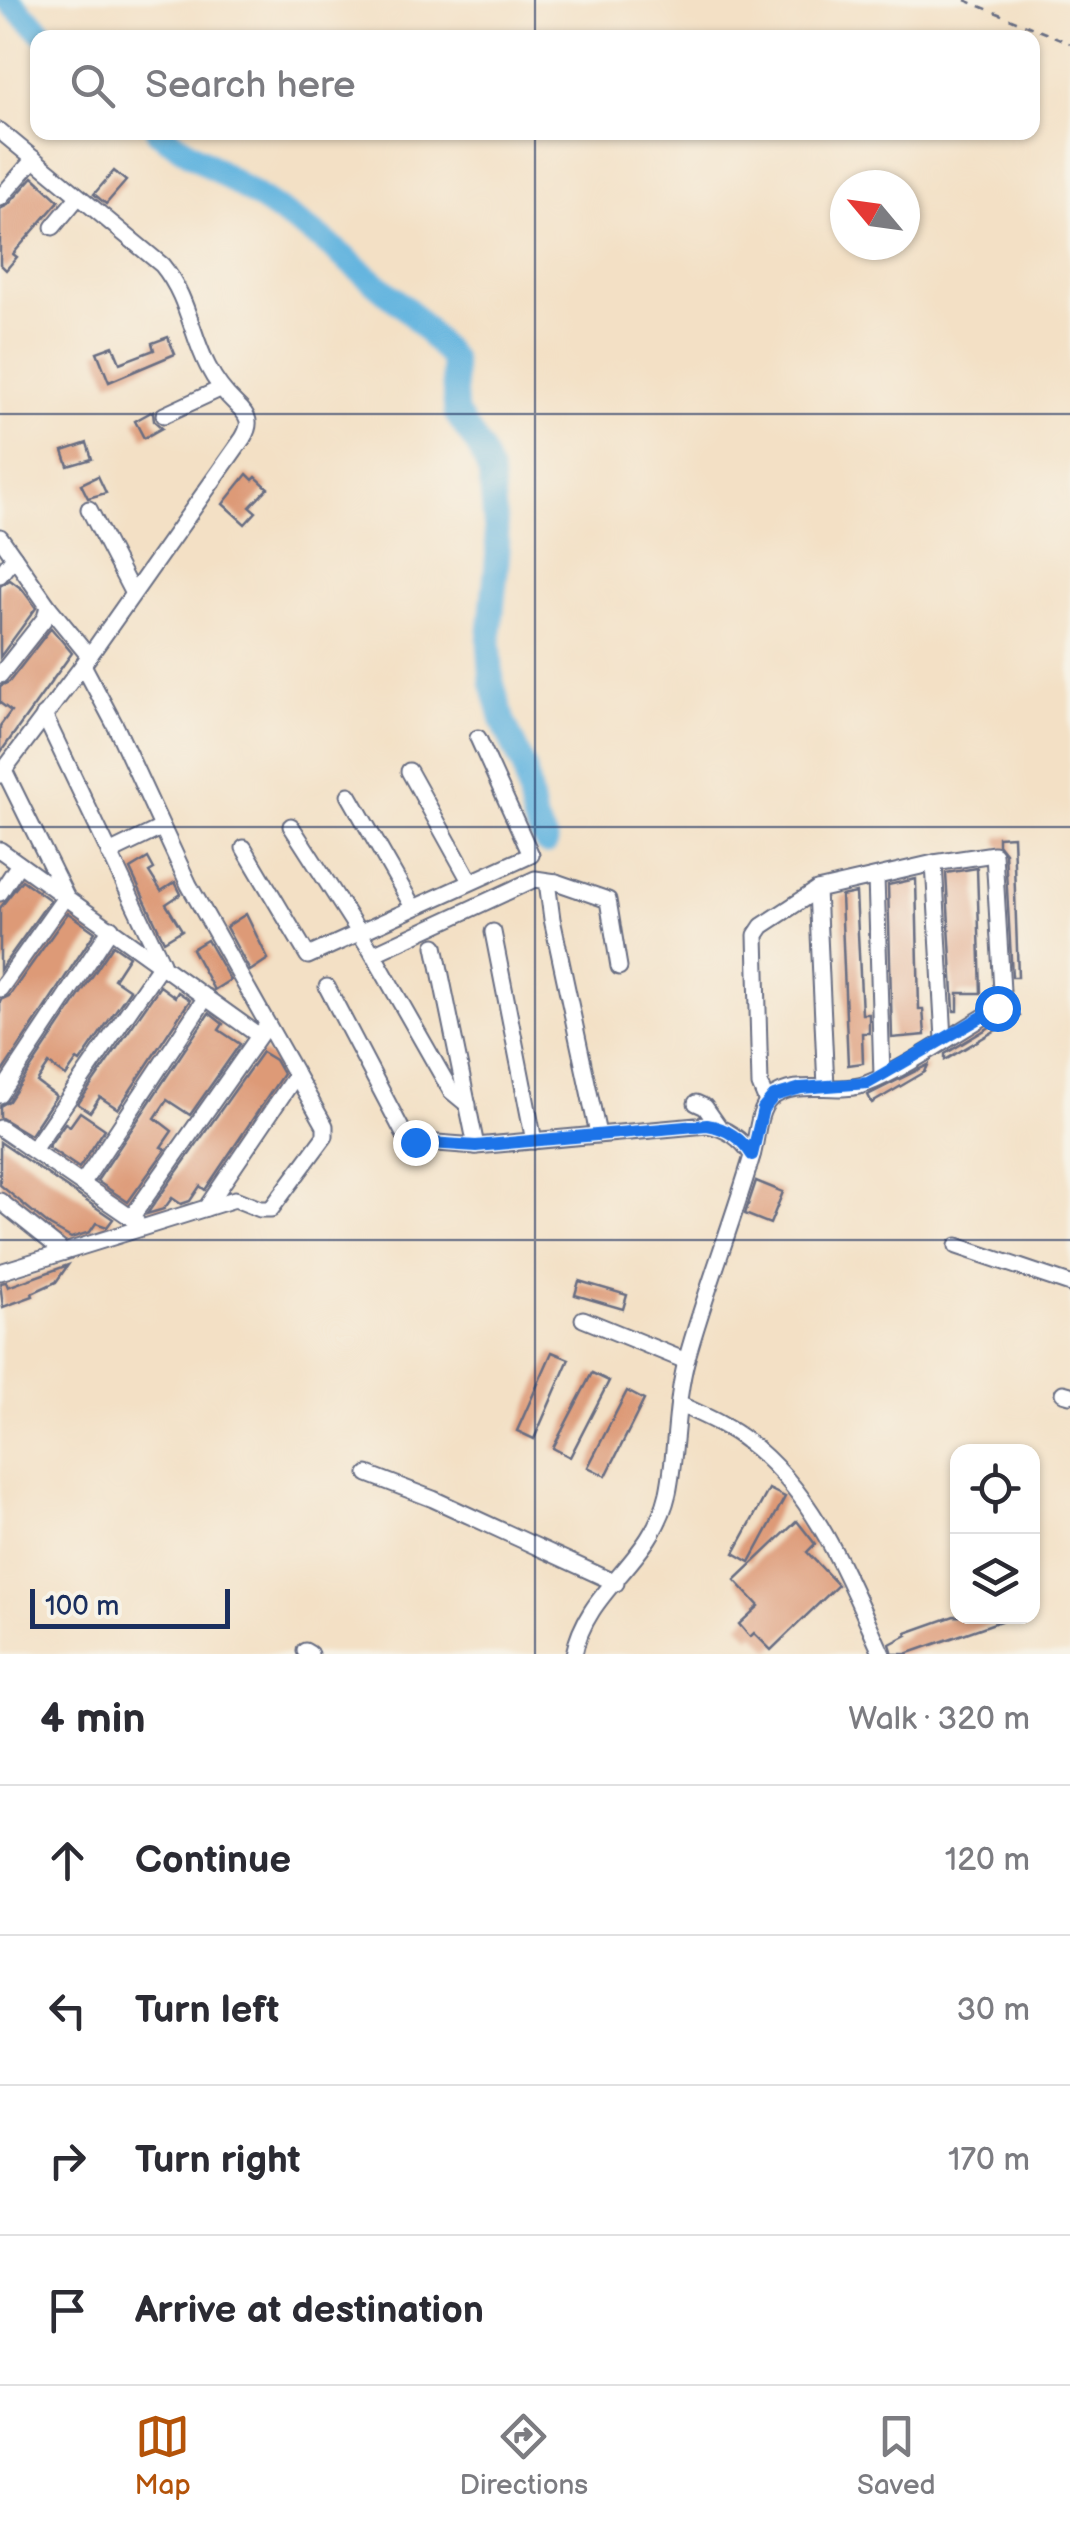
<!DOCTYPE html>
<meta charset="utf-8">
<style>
:root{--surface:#fff;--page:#f2f2f3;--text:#2b2b33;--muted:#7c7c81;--line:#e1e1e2;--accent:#b45309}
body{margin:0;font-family:"Balsamiq Sans",sans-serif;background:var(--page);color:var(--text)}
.controls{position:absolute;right:30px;bottom:30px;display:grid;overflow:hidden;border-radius:20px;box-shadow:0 2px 8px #0004}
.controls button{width:90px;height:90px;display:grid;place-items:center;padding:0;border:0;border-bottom:2px solid var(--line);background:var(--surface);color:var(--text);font:50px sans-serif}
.compass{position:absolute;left:830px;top:170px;width:90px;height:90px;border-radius:50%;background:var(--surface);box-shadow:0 2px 8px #0004;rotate:299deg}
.scale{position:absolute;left:30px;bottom:25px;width:200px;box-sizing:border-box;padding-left:10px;border:5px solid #1b2f5e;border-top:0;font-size:28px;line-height:35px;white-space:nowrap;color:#1b2f5e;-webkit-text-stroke:8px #f7f3e8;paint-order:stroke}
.stop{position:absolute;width:30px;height:30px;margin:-22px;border:8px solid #1a73e8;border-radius:50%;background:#fff}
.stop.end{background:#1a73e8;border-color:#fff;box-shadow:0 2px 10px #0008}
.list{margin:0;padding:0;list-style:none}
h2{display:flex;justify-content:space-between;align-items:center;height:130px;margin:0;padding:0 40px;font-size:42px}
h2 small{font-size:32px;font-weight:400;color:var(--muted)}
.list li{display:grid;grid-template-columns:65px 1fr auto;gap:30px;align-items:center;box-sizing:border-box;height:150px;padding:0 40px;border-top:2px solid var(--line)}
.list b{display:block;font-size:38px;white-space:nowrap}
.list em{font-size:32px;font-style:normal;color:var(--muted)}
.icon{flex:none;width:55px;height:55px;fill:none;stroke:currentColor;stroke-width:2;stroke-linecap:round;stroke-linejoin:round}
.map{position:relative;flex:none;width:1070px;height:1654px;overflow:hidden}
.search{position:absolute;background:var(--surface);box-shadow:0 2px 8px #0004;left:30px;right:30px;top:30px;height:110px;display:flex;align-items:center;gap:25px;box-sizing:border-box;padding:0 35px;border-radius:20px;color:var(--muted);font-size:38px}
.sheet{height:730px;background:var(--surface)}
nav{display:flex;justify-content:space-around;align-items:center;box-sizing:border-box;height:140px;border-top:2px solid var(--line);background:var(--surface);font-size:28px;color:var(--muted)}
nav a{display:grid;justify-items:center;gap:5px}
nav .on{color:var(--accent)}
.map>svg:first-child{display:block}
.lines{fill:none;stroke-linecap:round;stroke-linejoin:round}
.river{stroke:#65b5df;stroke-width:25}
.building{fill:#dd9a77}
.minor-casing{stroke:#676d82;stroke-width:19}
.path{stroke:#676d82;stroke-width:2.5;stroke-dasharray:8 8;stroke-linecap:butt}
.minor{stroke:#fff;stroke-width:15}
.route{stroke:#1a73e8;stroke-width:12}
.grid{fill:none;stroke:#1b2f5e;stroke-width:2.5;stroke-opacity:0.55}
</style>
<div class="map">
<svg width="1070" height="1654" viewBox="0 0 1070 1654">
<rect width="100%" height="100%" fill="#f7f3e8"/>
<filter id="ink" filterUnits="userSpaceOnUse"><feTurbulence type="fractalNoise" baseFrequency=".01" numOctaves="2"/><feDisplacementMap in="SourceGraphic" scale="20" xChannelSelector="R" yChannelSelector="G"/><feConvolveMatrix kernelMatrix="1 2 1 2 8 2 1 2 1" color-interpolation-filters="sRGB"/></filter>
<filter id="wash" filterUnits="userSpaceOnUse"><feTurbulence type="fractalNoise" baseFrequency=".0048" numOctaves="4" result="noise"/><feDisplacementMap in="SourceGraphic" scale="40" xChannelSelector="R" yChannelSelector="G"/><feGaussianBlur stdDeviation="2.25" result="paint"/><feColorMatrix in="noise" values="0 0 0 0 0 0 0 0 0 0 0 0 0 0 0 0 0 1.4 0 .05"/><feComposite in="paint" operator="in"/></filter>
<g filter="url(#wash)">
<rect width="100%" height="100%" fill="#f3e0c5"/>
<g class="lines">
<g class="river">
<polyline points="8,0 48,38"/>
<polyline points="158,132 322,239 409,311 452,359 456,413 480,449 490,473 498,551 489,641 492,682 503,721 525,770 534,820 546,842"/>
</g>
</g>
<g id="blocks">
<g class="building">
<polygon points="114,171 126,181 106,204 94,194"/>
<polygon points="33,177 59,201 13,254 17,257 6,270 0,264 0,209 8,205"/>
<polygon points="168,337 175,354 109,382 97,352 113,346 120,363 154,350 152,343"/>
<polygon points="153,411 154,421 162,428 144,438 135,421"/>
<polygon points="87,443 92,459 68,466 63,451"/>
<polygon points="247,474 253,480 256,477 268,488 250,507 256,512 245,524 223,504"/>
<polygon points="98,476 106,493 88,498 81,484"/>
<polygon points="10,580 22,589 36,608 0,657 0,586"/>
<polygon points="51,628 72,653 0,753 0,726 11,711 0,703 0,686 9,682"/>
<polygon points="1013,836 1018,977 1012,977 1005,853 998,844 998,837"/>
<polygon points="148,858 154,869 149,872 161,891 175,882 181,894 166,904 182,930 164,941 130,869"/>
<polygon points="977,868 981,993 958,993 958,1011 954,1011 946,873"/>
<polygon points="916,879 919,1009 923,1009 925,1035 892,1038 888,885"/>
<polygon points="22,880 50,900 0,970 0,908"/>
<polygon points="856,893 862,1014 869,1014 869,1033 862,1033 863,1063 848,1065 841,896"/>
<polygon points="68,913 95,932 0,1075 0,1000 9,996"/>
<polygon points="246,914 268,959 250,971 226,927"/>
<polygon points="207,940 230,980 214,990 192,949"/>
<polygon points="113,945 129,956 114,979 130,990 80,1062 77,1060 66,1076 49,1064 37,1082 56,1096 30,1135 0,1117 0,1106 9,1101"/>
<polygon points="160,986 175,997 178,992 190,1000 118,1109 100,1097 90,1112 78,1104"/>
<polygon points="1013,1002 1020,1016 945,1060 945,1054 1003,1019"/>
<polygon points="209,1013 223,1024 219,1030 240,1044 190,1115 167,1100 155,1118 172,1131 161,1147 166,1149 128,1202 97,1181"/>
<polygon points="262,1052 275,1060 283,1074 205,1190 200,1186 190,1201 181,1204 172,1198 164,1209 147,1214"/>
<polygon points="928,1065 925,1072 872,1103 868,1095"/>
<polygon points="80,1112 105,1129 79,1168 48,1147 65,1123 70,1126"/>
<polygon points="0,1142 113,1219 107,1227 96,1223 90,1232 71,1238 50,1226 0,1185"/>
<polygon points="756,1181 783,1192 770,1224 745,1214"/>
<polygon points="68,1265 56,1282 32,1293 33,1296 3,1307 0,1283 6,1282 8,1287"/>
<polygon points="579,1281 627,1295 623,1309 575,1295"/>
<polygon points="552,1352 569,1359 534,1439 517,1431"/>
<polygon points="592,1373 609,1381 570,1457 553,1448"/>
<polygon points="627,1391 644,1400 606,1476 588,1467"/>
<polygon points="769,1489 785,1497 750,1562 734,1553"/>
<polygon points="797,1521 815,1544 807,1552 838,1585 771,1650 754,1633 750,1637 739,1624 759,1606 735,1580"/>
<polygon points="954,1616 1009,1618 906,1654 893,1654 890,1644 907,1635 906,1633"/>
</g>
</g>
</g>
<g filter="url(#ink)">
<use href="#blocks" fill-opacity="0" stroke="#676d82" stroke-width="2.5"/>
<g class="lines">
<g class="minor-casing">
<g id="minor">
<path d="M0 131 162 265C198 309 189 360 236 404 249 416 252 423 243 438L83 665 0 775"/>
<polyline points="0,198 34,159"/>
<polyline points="53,227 78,197"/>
<polyline points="164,415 220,389"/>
<polyline points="89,509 132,592"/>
<polyline points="0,537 14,557"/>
<polyline points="0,575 14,557 48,606 45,618 0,675"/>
<polyline points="48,606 89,656"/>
<polyline points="83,665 116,727 189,885 325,1126 325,1136 271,1209 260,1209 235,1199 206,1208"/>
<polyline points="409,771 470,881"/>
<polyline points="349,795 413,907"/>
<polyline points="291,826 373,954 451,1091 468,1105"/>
<polyline points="244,848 308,956 531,855 478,738"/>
<polyline points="0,850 258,1035"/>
<polyline points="109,853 161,828"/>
<polyline points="934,863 944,1039"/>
<polyline points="876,877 882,1076"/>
<polyline points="556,882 550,883 548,889 552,919 598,1134"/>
<polyline points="0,893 19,864"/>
<polyline points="493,932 534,1141"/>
<polyline points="435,946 476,1146"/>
<polyline points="373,954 535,879 556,882 608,900 619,967"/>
<path d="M327 987 405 1136 411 1141 476 1146 707 1125C726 1128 742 1139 752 1155"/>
<polyline points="0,989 66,896 4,770"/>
<polyline points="0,1095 111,928"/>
<polyline points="767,1102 760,1085 756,935 762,926 817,890"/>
<polyline points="696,1103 705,1107 719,1127"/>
<polyline points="0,1128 136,1221"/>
<polyline points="33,1150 162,963 44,715"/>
<polyline points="82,1184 206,997"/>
<polyline points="0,1201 64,1252"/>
<polyline points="131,1218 264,1029"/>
<polyline points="957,1246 1070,1284"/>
<polyline points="0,1272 206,1208 296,1075"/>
<polyline points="583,1319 686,1361"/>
<polyline points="1063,1393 1070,1395"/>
<path d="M679 1404C702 1415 727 1425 747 1441 815 1492 848 1579 882 1654"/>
<polyline points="368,1474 433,1499 616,1583"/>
<polyline points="305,1651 310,1654"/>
<path d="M574 1654C587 1588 652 1563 668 1493 677 1449 675 1402 687 1358 706 1290 732 1224 752 1156 757 1140 757 1111 770 1099 796 1077 836 1095 866 1084 905 1069 959 1031 997 1009L1002 991 994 854 934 863 817 890 826 1087"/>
</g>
</g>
<polyline class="path" points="965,0 1070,43"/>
<use href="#minor" class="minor"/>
</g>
</g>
<g class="lines" filter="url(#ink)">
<path class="route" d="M415 1142 476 1146 707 1125C726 1128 742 1139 752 1155L763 1109 774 1096 801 1088 868 1083 997 1008"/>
</g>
<path class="grid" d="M535 0V38M535 132V1654M0 414H1070M0 827H1070M0 1240H1070"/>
</svg>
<div class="controls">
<button><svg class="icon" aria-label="locate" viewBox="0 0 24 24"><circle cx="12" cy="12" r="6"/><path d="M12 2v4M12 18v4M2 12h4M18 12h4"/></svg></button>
<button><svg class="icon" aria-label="layers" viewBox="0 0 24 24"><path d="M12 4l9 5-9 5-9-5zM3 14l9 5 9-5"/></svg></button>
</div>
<svg class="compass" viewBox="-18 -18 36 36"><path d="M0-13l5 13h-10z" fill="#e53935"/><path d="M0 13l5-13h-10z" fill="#7c7c81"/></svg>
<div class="scale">100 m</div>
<div class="stop" style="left:997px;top:1008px"></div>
<div class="stop end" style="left:415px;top:1142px"></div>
<div class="search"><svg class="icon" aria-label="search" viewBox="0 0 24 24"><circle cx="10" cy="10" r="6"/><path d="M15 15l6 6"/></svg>Search here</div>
</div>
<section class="sheet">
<h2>4 min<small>Walk · 320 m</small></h2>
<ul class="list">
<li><svg class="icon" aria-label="ahead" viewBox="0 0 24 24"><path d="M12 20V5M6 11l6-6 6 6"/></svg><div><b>Continue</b></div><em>120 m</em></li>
<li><svg class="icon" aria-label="left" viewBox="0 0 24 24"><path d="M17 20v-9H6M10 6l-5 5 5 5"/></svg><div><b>Turn left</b></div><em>30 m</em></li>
<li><svg class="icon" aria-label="right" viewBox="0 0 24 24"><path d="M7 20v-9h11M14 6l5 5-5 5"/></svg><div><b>Turn right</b></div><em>170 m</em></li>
<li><svg class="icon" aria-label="arrive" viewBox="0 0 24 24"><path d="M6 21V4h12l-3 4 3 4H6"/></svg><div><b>Arrive at destination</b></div></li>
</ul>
</section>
<nav>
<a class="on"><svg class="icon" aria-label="map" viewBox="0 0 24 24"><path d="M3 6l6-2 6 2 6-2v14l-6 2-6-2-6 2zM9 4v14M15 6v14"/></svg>Map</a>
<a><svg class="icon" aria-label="directions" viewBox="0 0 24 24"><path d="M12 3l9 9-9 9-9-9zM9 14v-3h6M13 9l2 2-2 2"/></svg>Directions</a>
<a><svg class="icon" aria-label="saved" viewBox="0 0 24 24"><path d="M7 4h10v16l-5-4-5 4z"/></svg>Saved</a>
</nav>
